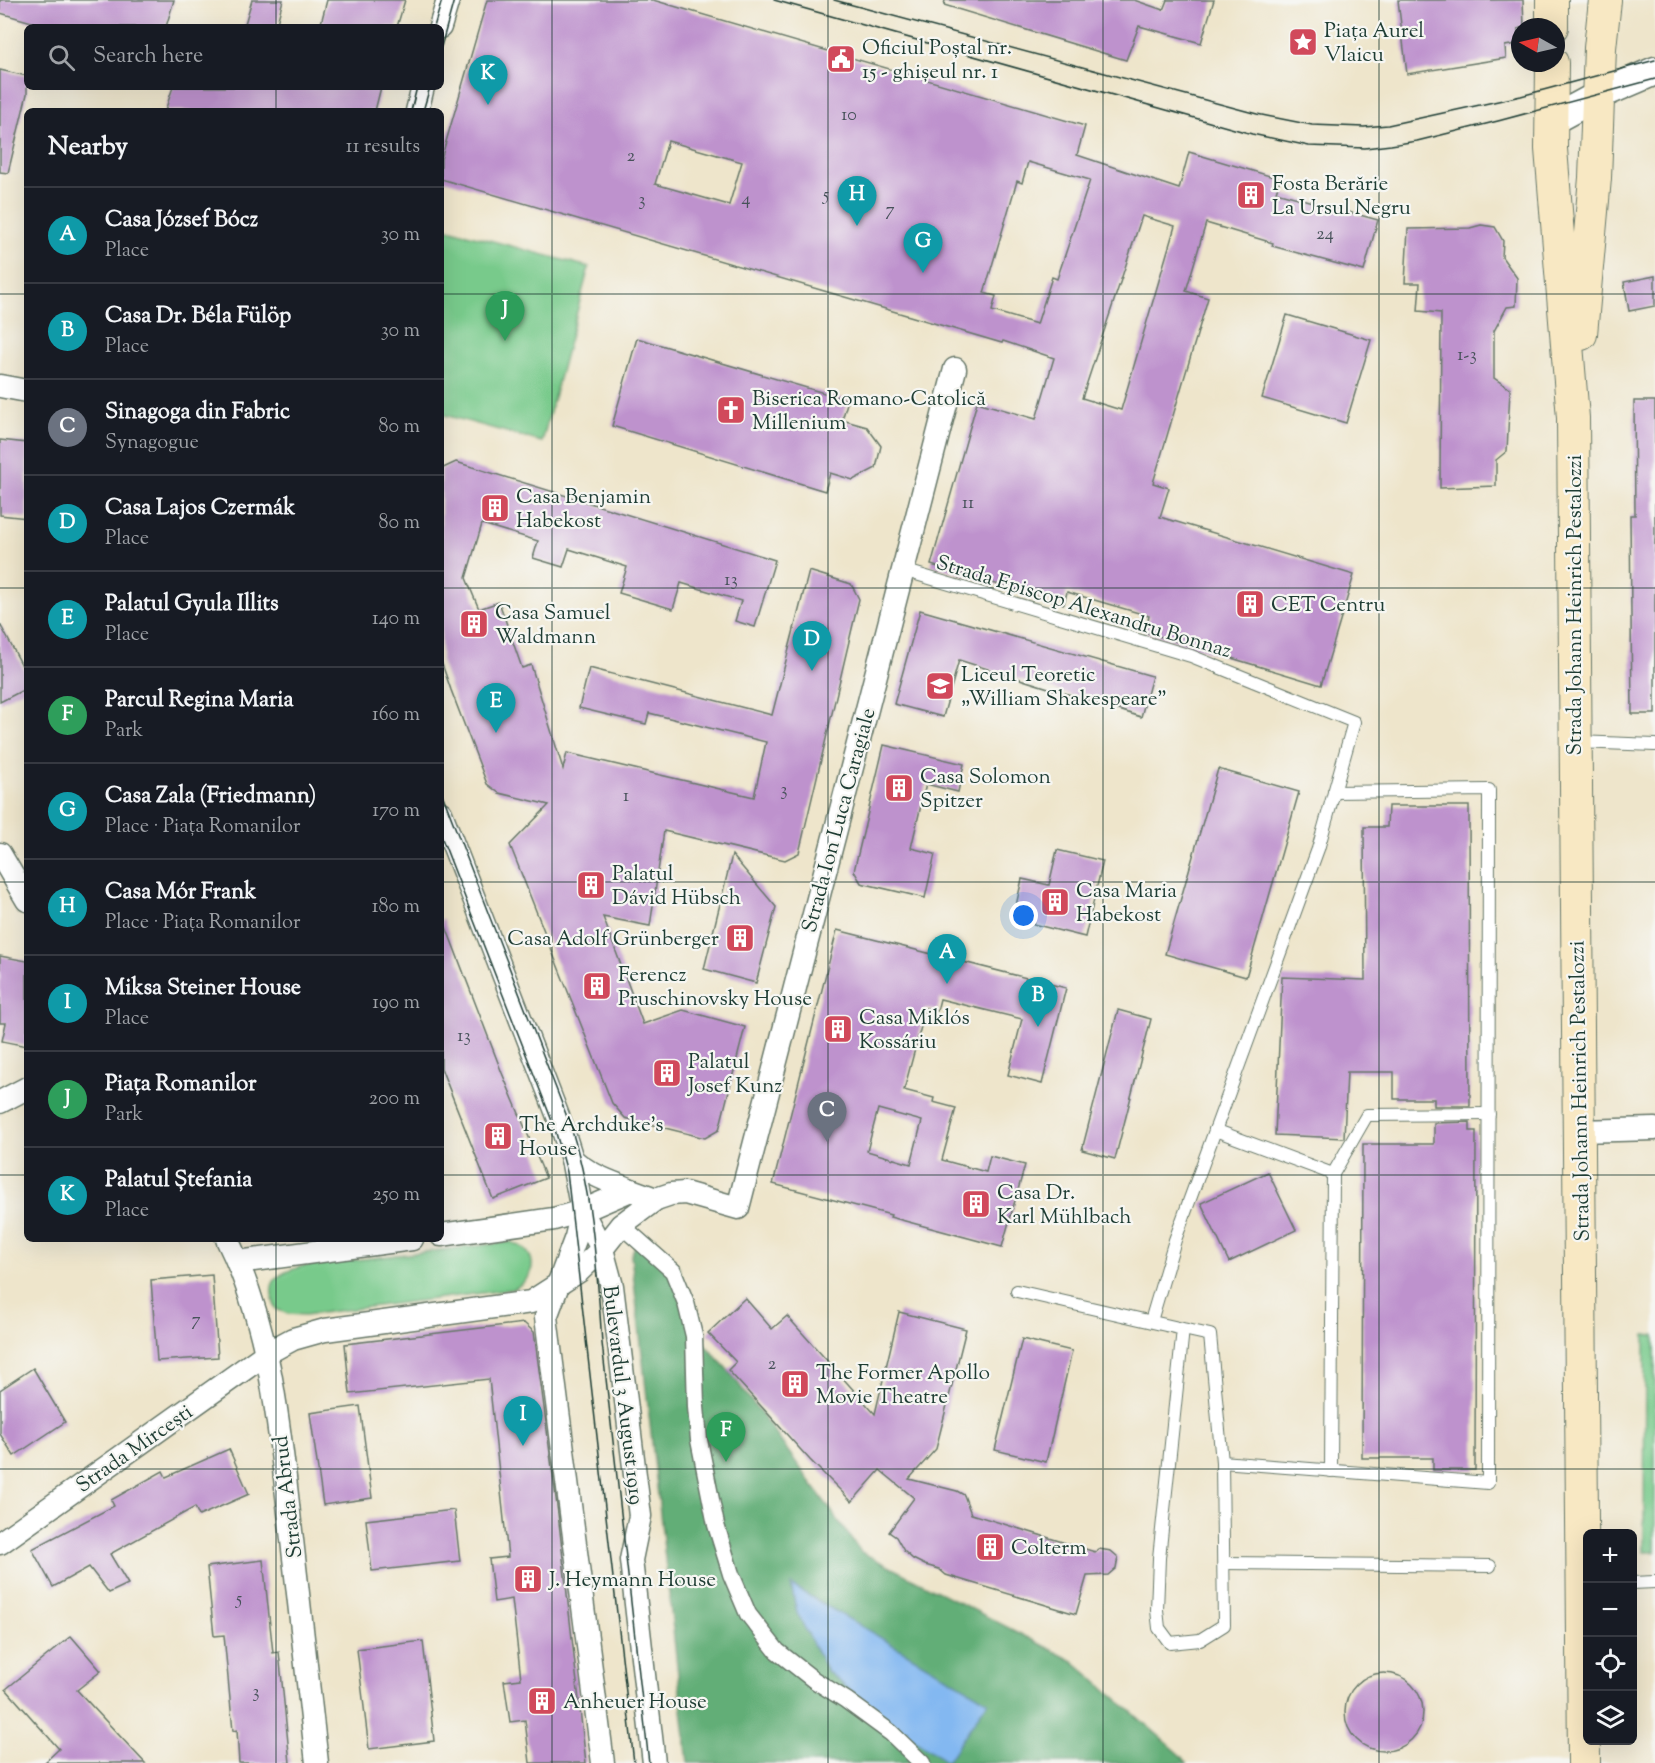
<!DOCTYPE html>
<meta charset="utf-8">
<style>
:root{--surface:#171b24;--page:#20242c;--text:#f1f3f6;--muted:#9ea1a6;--line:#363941;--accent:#d93025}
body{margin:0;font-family:"Sorts Mill Goudy",serif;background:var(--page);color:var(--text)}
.controls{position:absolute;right:18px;bottom:18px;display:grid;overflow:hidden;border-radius:9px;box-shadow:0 6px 24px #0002}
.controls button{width:54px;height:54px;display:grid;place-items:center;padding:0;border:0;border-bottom:2px solid var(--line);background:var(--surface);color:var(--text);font:30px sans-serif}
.compass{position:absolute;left:1511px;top:18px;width:54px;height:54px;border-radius:50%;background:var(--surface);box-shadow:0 6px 24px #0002;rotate:278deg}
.you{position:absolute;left:1024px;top:916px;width:21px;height:21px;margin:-15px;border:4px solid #fff;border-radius:50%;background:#1a73e8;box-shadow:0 0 0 9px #1a73e833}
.badge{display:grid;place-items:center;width:39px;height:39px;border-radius:50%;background:var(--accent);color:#fff;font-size:20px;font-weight:700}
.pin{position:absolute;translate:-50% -50px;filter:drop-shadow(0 2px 3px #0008)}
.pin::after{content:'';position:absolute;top:32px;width:21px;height:18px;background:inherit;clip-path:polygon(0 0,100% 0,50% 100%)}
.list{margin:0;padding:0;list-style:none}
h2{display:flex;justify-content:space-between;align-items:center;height:78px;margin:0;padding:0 24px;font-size:26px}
h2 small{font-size:20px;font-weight:400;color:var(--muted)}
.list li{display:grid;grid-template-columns:39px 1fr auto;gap:18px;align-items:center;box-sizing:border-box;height:96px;padding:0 24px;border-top:2px solid var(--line)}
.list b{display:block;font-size:22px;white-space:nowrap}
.list p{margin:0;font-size:20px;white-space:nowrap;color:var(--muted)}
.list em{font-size:20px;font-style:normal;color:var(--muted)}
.icon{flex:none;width:33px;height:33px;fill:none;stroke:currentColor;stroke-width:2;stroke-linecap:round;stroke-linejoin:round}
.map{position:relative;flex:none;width:1655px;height:1763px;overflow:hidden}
.search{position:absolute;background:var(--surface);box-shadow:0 6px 24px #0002;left:24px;top:24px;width:420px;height:66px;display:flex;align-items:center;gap:15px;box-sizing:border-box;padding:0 21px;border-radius:9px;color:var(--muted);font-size:22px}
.panel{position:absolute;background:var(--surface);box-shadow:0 6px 24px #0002;left:24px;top:108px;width:420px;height:1134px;border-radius:9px}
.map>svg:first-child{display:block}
.green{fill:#78ca8b;stroke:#4c8460;stroke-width:1.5}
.forest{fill:#62ae77;stroke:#407656;stroke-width:1.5}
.water{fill:#83b8f1;stroke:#517a92;stroke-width:1.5}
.building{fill:#be92cd;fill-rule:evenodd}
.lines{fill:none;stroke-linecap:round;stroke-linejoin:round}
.service-casing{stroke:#677869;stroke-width:14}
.pedestrian-casing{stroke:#677869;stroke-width:19}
.minor-casing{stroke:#677869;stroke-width:25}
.tertiary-casing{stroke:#677869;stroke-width:31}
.secondary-casing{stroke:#677869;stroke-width:34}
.service{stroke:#fff;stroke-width:12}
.pedestrian{stroke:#fff;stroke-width:16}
.minor{stroke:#fff;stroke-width:22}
.tertiary{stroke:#fff;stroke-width:28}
.secondary{stroke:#f8e8c3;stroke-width:32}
.tram{stroke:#1f3d34;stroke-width:1.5}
.grid{fill:none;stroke:#1f3d34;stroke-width:1.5;stroke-opacity:0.55}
.labels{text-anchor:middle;stroke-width:4.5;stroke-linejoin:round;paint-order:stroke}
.number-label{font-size:18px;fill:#47525a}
.poi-label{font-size:21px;fill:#1f3d34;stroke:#f6f6f2;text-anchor:start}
.street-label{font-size:21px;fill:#1f3d34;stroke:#f6f6f2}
</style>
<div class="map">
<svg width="1655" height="1763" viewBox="0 0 1655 1763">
<rect width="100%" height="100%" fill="#f6f6f2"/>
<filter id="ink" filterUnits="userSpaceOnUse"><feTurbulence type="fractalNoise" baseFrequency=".0167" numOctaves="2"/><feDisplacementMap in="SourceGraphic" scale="12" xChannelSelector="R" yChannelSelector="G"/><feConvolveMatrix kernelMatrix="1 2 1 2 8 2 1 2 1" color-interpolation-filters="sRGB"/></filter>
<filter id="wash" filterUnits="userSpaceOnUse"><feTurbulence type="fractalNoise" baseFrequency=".008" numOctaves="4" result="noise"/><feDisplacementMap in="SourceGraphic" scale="24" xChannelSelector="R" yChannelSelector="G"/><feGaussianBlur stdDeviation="1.35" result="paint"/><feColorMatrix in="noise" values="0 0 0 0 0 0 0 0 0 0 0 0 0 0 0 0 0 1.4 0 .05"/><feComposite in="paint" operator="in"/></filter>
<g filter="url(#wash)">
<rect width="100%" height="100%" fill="#eee5cb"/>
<g class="green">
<polygon points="441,227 589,267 542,442 441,414"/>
<path d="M511 1242C538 1252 539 1274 514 1289L305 1315 288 1314 276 1309C264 1280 277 1274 303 1266Z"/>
<polygon points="1645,1335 1655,1335 1655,1552 1644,1552"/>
</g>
<polygon class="forest" points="638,1240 678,1265 698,1337 728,1370 759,1411 861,1552 1073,1661 1182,1756 1187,1763 688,1763 631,1255"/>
<polygon class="water" points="791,1585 988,1701 947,1762 879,1715 827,1671 797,1613"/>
<g id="blocks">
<g class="building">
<polygon points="0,0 174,0 166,27 49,27 0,13"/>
<polygon points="252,0 283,0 276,27 244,27"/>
<polygon points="327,0 405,0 397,27 320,27"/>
<path d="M487 0H653L1085 126 1077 155 1179 189 1189 152 1280 179 1276 192 1378 220 1364 271 1272 246 1273 243 1206 223 1186 291 1208 298 1153 483 1169 488 1160 517 1354 575 1321 685 1145 632 1149 616 1067 592 1064 604 931 565 977 402 1036 419 1054 358 1003 341 1002 343 441 179V159ZM668 141 742 162 729 205 655 184ZM1028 162 1090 180 1057 279 1052 277 1037 324 992 311 996 296 984 293 1017 181 1022 183ZM1142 216 1175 226 1121 410 1082 398Z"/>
<polygon points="945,0 1134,0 1163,10 1167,0 1214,0 1201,43 1139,26 1126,60 944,5"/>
<polygon points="1398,0 1523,0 1524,27 1518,29 1517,44 1505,46 1506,58 1407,74"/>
<polygon points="0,70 27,76 27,94 8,173 0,172"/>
<polygon points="173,87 381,87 375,111 165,111"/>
<polygon points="1481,225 1495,227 1503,241 1502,257 1517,278 1516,306 1507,307 1494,331 1494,378 1510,389 1507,451 1496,460 1496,486 1440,488 1441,313 1418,311 1420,283 1405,283 1408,229 1470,228"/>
<polygon points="1655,276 1655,306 1629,311 1624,282"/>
<polygon points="1287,315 1371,340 1346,423 1262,398"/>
<polygon points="637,338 848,400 842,420 867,427 881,446 876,468 853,480 830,473 825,491 612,426"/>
<polygon points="1634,401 1655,401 1655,714 1632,714 1630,515 1635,515"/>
<polygon points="0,440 27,443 27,518 0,515"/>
<polygon points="456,462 775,560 755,627 735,621 741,601 681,583 673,609 619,593 627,567 569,549 563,567 533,558 538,541 482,524 466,578 479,609 499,602 522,668 531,665 563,769 567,753 754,797 766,742 649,713 646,724 579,708 589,668 772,715 809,571 851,584 859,599 799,853 785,860 664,831 650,926 603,917 643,1024 683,1010 745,1027 719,1130 705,1138 625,1118 612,1103 510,845 549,805 499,793 487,784 451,690 441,661 441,469"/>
<polygon points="920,610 1152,676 1141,717 959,660 943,717 894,704"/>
<polygon points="0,624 27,675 27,688 0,702"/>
<polygon points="884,745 964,764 958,792 926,784 911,848 935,854 925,898 861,883 854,871"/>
<polygon points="1218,769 1299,792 1246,977 1165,954"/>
<polygon points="1388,806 1469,806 1470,1106 1434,1106 1434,1099 1394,1099 1394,1072 1347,1072 1344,1138 1275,1135 1282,977 1365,980 1364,827 1387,827"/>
<polygon points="1057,850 1103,861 1085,937 1013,919 1022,879 1049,885"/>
<polygon points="732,855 776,907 756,983 704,969"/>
<polygon points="441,919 443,919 502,1073 546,1178 493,1199 441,1068"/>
<path d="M837 930 1066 988 1042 1084 1008 1075 1022 1019 940 999 937 1011 926 1008 904 1090 934 1098 933 1102 956 1108 942 1160 986 1172 990 1156 1025 1165 1002 1247 890 1217 891 1215 773 1184ZM878 1109 922 1121 911 1164 867 1151Z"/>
<polygon points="0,956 27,961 27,1046 2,1041 6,1023 0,1023"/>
<polygon points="1118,1010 1151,1019 1115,1159 1082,1150"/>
<polygon points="1470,1122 1470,1131 1476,1131 1475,1470 1433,1470 1433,1458 1362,1458 1363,1144 1434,1144 1434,1123"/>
<polygon points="1268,1172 1296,1230 1229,1262 1201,1203"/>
<polygon points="212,1275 218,1357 157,1361 151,1280"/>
<polygon points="745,1298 772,1329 787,1316 875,1414 899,1312 966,1329 936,1449 909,1479 957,1491 964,1495 971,1514 1095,1552 1099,1549 1111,1551 1118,1557 1116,1568 1108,1575 1087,1576 1076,1614 946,1575 939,1569 925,1565 913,1559 904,1551 896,1537 889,1532 914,1498 880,1470 852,1502 810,1460 728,1370 736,1362 708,1333"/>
<polygon points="524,1323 534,1332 558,1514 586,1763 530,1763 525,1720 510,1722 504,1681 521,1679 512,1599 494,1602 489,1559 508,1557 489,1379 350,1394 345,1344"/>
<polygon points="1022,1339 1072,1351 1046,1462 995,1450"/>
<polygon points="33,1368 65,1422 14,1456 0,1434 0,1390"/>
<polygon points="360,1406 372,1498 323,1505 310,1413"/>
<polygon points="229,1449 249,1494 199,1516 195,1507 110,1554 128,1584 109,1593 89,1567 53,1587 32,1549 114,1506 111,1500 163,1471 166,1477"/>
<polygon points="454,1510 460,1561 372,1571 366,1520"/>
<polygon points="263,1560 273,1653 279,1652 290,1763 239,1763 237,1730 233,1731 224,1635 214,1636 207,1567"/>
<polygon points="71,1636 101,1671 77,1690 145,1763 44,1763 59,1749 6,1689"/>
<polygon points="423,1641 434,1741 369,1749 357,1649"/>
<circle cx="1384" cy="1712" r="39"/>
</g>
</g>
</g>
<g filter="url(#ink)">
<use href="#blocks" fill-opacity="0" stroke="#677869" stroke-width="1.5"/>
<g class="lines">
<g class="service-casing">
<g id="service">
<polyline points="903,570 1191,656 1354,722 1318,849 1175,1240 1151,1321"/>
<polyline points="1577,742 1655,745"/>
<polyline points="1215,1130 1333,1174"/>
<polyline points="1017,1291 1183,1329 1159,1558 1157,1610 1159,1628 1170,1643 1200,1640 1224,1625 1222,1462 1210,1335 1183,1329"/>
<polyline points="1222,1462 1488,1483 1489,790 1334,792"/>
<polyline points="1331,1471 1333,1174 1367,1115 1489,1114"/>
<polyline points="1224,1563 1490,1566"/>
<polyline points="1632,1583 1655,1582"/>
</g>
</g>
<g class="pedestrian-casing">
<polyline id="pedestrian" points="621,1225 673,1271 686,1303 694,1336 696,1407 699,1440 716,1525 731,1574 748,1614 777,1651 814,1680 846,1700 891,1733 922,1763"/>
</g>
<g class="minor-casing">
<g id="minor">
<polyline points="440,27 448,0"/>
<polyline points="417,111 423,87"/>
<polyline points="0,386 27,391"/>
<polyline points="441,813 561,1124 572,1159 582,1211 602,1249 612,1286 640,1516 631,1560 654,1763"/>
<polyline points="0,854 27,900"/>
<polyline points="0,1102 27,1088"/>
<polyline points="1579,1131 1655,1129"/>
<path d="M572 1159C589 1175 609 1181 631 1190"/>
<polyline points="582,1211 576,1237 546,1317 603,1763"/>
<polyline points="441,1235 554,1219 582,1211 631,1190 656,1199"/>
<path d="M227 1239C271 1328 279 1425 290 1522 299 1603 308 1683 317 1763"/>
<polyline points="238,1262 412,1239"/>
<polyline points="0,1543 267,1353 293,1339 325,1330 531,1302 579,1271 602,1249 621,1225 656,1199 671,1194 685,1193 738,1208 955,369"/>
</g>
</g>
<g class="tertiary-casing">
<polyline id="tertiary" points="1551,121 1599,95 1655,71"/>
</g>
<g class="secondary-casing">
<g id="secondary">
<polyline points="1552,27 1552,0"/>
<polyline points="1552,63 1551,149 1573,418 1584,1763"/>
<polyline points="1581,334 1595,178 1600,48 1605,0"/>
</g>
</g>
<use href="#service" class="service"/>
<use href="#pedestrian" class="pedestrian"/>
<use href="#minor" class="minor"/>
<use href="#tertiary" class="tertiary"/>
<use href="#secondary" class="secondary"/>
<g class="tram">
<polyline points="774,0 1252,134 1309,146 1365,148 1391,145 1417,141 1498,121 1655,79"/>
<polyline points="834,0 1257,114 1312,125 1364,127 1388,125 1521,96 1655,60"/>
<polyline points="434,27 442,0"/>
<polyline points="441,47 454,0"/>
<polyline points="411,111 417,87"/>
<polyline points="423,111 430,87"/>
<path d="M441 791 569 1122C593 1191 597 1271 602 1343L649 1763"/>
<polyline points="441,836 554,1126 567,1172 634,1763"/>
</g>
</g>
</g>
<path class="grid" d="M276 0V27M552 0V1763M828 0V1763M1103 0V1763M1379 0V1763M276 87V111M0 294H27M441 294H1655M0 588H27M441 588H1655M0 882H27M441 882H1655M0 1175H27M441 1175H1655M276 1239V1763M0 1469H1655"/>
<defs>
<g id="sight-square" transform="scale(1.5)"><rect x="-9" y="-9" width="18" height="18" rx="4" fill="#d1495b" stroke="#f6f6f2"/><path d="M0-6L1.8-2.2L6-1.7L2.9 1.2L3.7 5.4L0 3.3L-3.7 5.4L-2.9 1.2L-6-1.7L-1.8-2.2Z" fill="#fff"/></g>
<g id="civic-square" transform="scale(1.5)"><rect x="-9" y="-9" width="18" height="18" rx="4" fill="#d1495b" stroke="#f6f6f2"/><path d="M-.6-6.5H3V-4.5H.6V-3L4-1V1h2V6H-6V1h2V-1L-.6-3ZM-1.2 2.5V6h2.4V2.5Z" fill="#fff"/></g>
<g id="building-square" transform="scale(1.5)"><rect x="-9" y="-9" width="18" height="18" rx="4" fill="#d1495b" stroke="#f6f6f2"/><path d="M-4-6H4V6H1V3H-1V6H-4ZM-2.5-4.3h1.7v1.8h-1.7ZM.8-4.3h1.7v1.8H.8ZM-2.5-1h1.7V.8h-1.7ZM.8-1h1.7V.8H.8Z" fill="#fff"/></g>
<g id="church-square" transform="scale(1.5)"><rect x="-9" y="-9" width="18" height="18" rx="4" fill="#d1495b" stroke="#f6f6f2"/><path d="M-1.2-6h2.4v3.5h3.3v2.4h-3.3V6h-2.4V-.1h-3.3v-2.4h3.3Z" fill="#fff"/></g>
<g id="school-square" transform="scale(1.5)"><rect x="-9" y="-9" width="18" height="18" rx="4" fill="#d1495b" stroke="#f6f6f2"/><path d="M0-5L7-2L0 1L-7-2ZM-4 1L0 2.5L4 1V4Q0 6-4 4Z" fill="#fff"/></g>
</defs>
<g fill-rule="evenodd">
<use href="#sight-square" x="1303" y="42"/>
<use href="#civic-square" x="841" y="59"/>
<use href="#building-square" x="1251" y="195"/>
<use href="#church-square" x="731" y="410"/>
<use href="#building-square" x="495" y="508"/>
<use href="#building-square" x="1250" y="604"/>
<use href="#building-square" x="474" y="624"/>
<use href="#school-square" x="940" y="686"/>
<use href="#building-square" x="899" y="788"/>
<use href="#building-square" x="591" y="885"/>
<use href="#building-square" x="1055" y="902"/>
<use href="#building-square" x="740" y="938"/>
<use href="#building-square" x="597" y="986"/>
<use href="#building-square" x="838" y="1029"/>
<use href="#building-square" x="667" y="1073"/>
<use href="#building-square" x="498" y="1136"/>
<use href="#building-square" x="976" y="1204"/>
<use href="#building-square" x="795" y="1384"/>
<use href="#building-square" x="990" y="1547"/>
<use href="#building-square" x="528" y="1579"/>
<use href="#building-square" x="542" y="1701"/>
</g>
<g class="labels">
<g class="number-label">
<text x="849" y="120">10</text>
<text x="631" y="161">2</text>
<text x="826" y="200">5</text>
<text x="746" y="204">4</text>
<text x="642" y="205">3</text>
<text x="890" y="215">7</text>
<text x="1325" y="239">24</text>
<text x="1467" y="360">1-3</text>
<text x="968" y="508">11</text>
<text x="731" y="585">13</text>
<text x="784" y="795">3</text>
<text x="626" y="801">1</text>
<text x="464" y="1041">13</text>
<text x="196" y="1325">7</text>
<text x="772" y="1369">2</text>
<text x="239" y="1604">5</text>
<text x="256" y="1697">3</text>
</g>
<g class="poi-label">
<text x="1324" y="37">Piața Aurel<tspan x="1324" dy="24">Vlaicu</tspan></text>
<text x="862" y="54">Oficiul Poștal nr.<tspan x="862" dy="24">15 - ghișeul nr. 1</tspan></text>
<text x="1272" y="190">Fosta Berărie<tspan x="1272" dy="24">La Ursul Negru</tspan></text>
<text x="752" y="405">Biserica Romano-Catolică<tspan x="752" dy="24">Millenium</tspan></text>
<text x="516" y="503">Casa Benjamin<tspan x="516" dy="24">Habekost</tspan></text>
<text x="1271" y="611">CET Centru</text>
<text x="495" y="619">Casa Samuel<tspan x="495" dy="24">Waldmann</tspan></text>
<text x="961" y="681">Liceul Teoretic<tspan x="961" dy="24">„William Shakespeare”</tspan></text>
<text x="920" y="783">Casa Solomon<tspan x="920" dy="24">Spitzer</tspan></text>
<text x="612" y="880">Palatul<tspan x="612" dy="24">Dávid Hübsch</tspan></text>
<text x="1076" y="897">Casa Maria<tspan x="1076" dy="24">Habekost</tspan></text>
<text x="719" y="945" text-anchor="end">Casa Adolf Grünberger</text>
<text x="618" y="981">Ferencz<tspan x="618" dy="24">Pruschinovsky House</tspan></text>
<text x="859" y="1024">Casa Miklós<tspan x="859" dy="24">Kossáriu</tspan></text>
<text x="688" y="1068">Palatul<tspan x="688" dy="24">Josef Kunz</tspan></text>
<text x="519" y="1131">The Archduke's<tspan x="519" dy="24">House</tspan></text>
<text x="997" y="1199">Casa Dr.<tspan x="997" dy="24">Karl Mühlbach</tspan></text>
<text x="816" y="1379">The Former Apollo<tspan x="816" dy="24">Movie Theatre</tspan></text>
<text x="1011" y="1554">Colterm</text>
<text x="549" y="1586">J. Heymann House</text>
<text x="563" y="1708">Anheuer House</text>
</g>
<g class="street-label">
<text transform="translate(1574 605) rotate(-90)" y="7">Strada Johann Heinrich Pestalozzi</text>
<text transform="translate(1084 606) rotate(17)" y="7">Strada Episcop Alexandru Bonnaz</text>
<text transform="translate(838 820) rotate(-75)" y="7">Strada Ion Luca Caragiale</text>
<text transform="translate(1579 1091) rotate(-91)" y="7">Strada Johann Heinrich Pestalozzi</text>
<text transform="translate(624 1395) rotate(83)" y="7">Bulevardul 3 August 1919</text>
<text transform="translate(134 1448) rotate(-35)" y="7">Strada Mircești</text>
<text transform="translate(287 1497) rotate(-97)" y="7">Strada Abrud</text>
</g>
</g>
</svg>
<div class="controls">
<button>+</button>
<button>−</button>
<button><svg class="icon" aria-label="locate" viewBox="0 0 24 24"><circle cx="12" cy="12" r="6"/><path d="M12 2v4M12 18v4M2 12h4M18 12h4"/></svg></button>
<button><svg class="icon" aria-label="layers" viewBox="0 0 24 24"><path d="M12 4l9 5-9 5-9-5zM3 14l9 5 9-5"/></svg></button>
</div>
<svg class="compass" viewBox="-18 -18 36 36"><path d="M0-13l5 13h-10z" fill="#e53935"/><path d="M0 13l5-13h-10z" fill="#9ea1a6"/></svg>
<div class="you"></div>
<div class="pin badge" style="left:947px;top:984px;background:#0f9aa8">A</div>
<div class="pin badge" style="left:1038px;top:1027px;background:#0f9aa8">B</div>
<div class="pin badge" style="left:827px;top:1142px;background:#6b7280">C</div>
<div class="pin badge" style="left:812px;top:671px;background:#0f9aa8">D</div>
<div class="pin badge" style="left:496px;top:733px;background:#0f9aa8">E</div>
<div class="pin badge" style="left:726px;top:1462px;background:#2e9e5b">F</div>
<div class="pin badge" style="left:923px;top:273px;background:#0f9aa8">G</div>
<div class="pin badge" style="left:857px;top:226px;background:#0f9aa8">H</div>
<div class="pin badge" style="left:523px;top:1446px;background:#0f9aa8">I</div>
<div class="pin badge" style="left:505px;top:341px;background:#2e9e5b">J</div>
<div class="pin badge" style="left:488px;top:105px;background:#0f9aa8">K</div>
<div class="search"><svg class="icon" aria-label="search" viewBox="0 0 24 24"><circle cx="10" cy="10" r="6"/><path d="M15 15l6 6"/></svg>Search here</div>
<section class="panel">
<h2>Nearby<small>11 results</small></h2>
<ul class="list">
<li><span class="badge" style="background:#0f9aa8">A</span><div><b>Casa József Bócz</b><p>Place</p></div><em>30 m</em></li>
<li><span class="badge" style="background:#0f9aa8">B</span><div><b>Casa Dr. Béla Fülöp</b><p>Place</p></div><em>30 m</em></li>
<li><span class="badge" style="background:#6b7280">C</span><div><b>Sinagoga din Fabric</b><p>Synagogue</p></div><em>80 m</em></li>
<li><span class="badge" style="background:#0f9aa8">D</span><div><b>Casa Lajos Czermák</b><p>Place</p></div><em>80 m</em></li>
<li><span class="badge" style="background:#0f9aa8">E</span><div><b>Palatul Gyula Illits</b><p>Place</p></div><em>140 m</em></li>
<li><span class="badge" style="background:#2e9e5b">F</span><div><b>Parcul Regina Maria</b><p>Park</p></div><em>160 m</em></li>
<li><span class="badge" style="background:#0f9aa8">G</span><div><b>Casa Zala (Friedmann)</b><p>Place · Piața Romanilor</p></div><em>170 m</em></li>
<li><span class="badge" style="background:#0f9aa8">H</span><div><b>Casa Mór Frank</b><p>Place · Piața Romanilor</p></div><em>180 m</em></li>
<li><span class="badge" style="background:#0f9aa8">I</span><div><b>Miksa Steiner House</b><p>Place</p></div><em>190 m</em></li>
<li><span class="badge" style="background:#2e9e5b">J</span><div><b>Piața Romanilor</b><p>Park</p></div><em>200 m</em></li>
<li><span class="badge" style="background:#0f9aa8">K</span><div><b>Palatul Ștefania</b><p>Place</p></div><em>250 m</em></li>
</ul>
</section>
</div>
